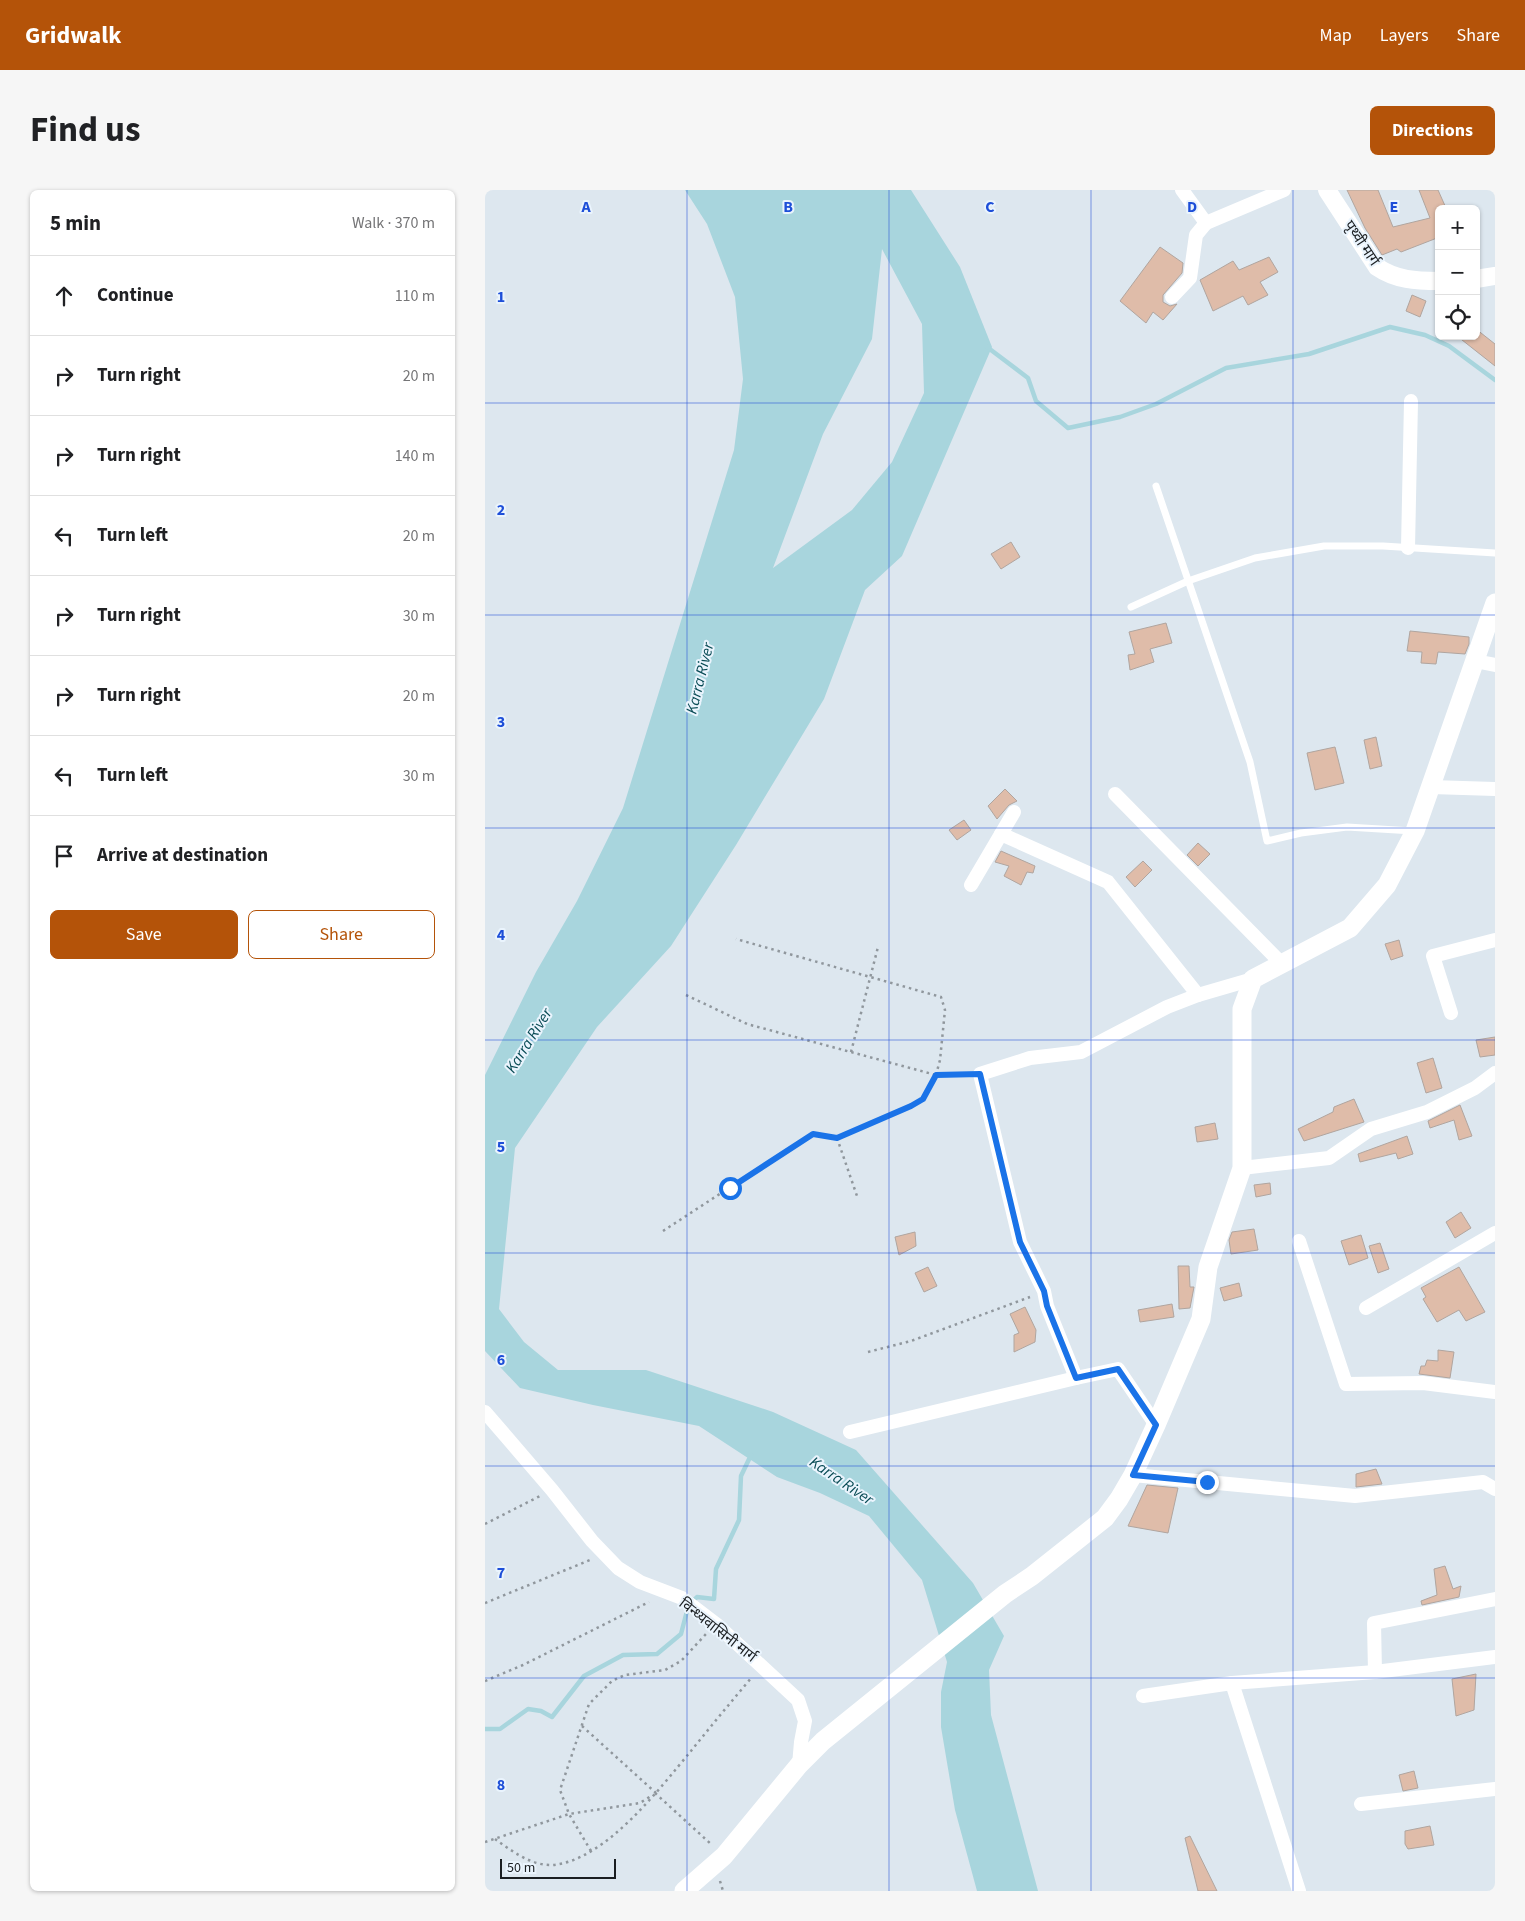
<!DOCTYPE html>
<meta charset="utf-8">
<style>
:root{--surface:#fff;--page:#f6f6f6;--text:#202124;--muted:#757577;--line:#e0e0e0;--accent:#b45309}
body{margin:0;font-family:"Source Sans 3","Noto Sans Devanagari",sans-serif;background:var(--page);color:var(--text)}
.controls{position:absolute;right:15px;top:15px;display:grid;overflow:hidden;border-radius:8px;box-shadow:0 1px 4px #0004}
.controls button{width:45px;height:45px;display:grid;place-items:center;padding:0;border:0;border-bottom:1px solid var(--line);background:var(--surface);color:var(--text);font:25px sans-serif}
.scale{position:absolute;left:15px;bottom:12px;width:116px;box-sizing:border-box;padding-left:5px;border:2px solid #1a1e21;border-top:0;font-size:14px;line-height:18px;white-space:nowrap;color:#1a1e21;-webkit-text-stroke:4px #eaf4fd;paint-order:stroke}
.stop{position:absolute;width:15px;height:15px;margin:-11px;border:4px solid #1a73e8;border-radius:50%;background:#fff}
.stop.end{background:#1a73e8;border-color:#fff;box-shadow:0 1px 5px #0008}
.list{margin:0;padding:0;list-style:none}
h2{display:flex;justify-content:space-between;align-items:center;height:65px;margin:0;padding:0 20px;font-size:21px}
h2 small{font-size:16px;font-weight:400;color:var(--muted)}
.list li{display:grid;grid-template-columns:32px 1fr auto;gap:15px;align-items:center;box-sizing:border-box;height:80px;padding:0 20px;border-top:1px solid var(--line)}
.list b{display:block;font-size:19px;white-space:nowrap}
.list em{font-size:16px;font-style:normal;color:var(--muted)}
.actions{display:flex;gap:10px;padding:15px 20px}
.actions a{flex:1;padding:11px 0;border:1px solid var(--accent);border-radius:8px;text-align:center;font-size:18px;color:var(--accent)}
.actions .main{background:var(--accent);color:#fff}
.icon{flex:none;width:28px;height:28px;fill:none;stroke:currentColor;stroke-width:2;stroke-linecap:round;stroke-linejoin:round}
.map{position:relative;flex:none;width:1010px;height:1701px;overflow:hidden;border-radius:8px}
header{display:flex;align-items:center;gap:30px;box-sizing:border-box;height:70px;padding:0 25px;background:var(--accent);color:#fff}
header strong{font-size:24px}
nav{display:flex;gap:28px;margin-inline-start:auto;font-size:18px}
.intro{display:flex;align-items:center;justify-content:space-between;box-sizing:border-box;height:120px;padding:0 30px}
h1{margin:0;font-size:35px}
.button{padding:12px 22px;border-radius:8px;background:var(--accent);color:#fff;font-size:18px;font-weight:700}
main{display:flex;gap:30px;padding:0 30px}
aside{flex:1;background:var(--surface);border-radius:8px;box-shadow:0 1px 4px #0004}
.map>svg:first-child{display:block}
.water{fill:#a8d5dd;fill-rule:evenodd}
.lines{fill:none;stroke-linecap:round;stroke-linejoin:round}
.stream{stroke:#a8d5dd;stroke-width:4.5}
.building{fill:#dfbca9;stroke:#b0a59f}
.path{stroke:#90979d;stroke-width:2.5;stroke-dasharray:2.5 4;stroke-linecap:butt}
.service{stroke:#fff;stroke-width:7}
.minor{stroke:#fff;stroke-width:14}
.tertiary{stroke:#fff;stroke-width:18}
.secondary{stroke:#fff;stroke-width:19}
.route{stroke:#1a73e8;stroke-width:6}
.grid{fill:none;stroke:#1d4ed8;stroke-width:1;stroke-opacity:0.55}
.labels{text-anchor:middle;stroke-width:4;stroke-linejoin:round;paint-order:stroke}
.street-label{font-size:15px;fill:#1a1e21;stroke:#eaf4fd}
.water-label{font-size:16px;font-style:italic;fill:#094b55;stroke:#eaf4fd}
.grid-label{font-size:16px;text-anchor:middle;font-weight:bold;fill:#1d4ed8;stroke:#eaf4fd;stroke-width:4;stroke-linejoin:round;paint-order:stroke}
</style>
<header>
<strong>Gridwalk</strong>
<nav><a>Map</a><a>Layers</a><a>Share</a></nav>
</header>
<div class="intro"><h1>Find us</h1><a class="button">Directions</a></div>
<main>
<aside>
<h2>5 min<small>Walk · 370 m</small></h2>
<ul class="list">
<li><svg class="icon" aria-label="ahead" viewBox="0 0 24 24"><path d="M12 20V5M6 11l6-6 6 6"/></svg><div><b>Continue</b></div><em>110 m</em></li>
<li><svg class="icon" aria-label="right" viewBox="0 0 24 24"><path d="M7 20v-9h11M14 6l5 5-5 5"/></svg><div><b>Turn right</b></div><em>20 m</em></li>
<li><svg class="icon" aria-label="right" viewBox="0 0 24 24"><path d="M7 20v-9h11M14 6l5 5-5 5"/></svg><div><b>Turn right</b></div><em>140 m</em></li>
<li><svg class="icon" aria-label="left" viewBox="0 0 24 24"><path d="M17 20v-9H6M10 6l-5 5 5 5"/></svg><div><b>Turn left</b></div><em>20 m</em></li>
<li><svg class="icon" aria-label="right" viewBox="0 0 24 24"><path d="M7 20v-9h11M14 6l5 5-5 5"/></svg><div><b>Turn right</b></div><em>30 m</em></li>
<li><svg class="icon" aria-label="right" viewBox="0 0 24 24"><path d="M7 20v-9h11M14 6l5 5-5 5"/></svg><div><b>Turn right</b></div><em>20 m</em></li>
<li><svg class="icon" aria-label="left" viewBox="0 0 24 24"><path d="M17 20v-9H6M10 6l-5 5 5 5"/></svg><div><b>Turn left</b></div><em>30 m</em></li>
<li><svg class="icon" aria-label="arrive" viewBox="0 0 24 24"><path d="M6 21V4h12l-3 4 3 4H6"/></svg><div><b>Arrive at destination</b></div></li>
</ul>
<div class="actions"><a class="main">Save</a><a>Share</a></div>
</aside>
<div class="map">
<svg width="1010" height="1701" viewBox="0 0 1010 1701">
<rect width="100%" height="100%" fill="#dde7ef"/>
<path class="water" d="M200 0H426L475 77 507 157 417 366 380 400 339 509 251 655 186 756 112 837 30 958 14 1119 39 1152 73 1180H161L288 1222 371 1260 488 1393 519 1446 504 1480 506 1525 553 1701H492L470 1620 456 1537V1502L462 1472 437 1390 384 1326 335 1303 292 1287 214 1236 108 1215 35 1198 0 1161V885L51 782 92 711 138 618 249 260 258 189 250 107 222 34ZM397 59 437 134 439 203 407 272 367 320 288 378 338 244 387 149Z"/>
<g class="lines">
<g class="stream">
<polyline points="502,157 543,188 551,211 583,238 635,227 671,214 741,178 824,164 905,137 940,145 964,156 1010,190"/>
<polyline points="210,1409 212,1407 229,1409 231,1379 254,1330 256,1286 266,1265"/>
<polyline points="0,1539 15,1539 43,1519 56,1521 67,1527 99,1486 138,1465 172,1464 196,1444 202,1421"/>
</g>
</g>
<g class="building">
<polygon points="862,0 893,0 908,37 945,28 934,0 953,0 961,18 954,19 954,49 952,48 916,62 912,59 897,65 880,38"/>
<polygon points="675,57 698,73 697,83 678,105 678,112 685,116 692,114 678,130 668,122 661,133 635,111"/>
<polygon points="784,67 793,82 775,92 783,105 763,115 758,106 728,121 715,90 748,71 754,80"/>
<polygon points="927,105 941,111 935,127 921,121"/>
<polygon points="991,139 1010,154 1010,176 972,146 991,146"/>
<polygon points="526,352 535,367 516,379 506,364"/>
<polygon points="681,433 687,453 665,459 669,472 645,480 643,465 650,464 644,442"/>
<polygon points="925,441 984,447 984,454 980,464 953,462 951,474 936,473 937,462 922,461"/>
<polygon points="891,547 897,576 885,579 879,550"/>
<polygon points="850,557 859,593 830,600 822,563"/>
<polygon points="520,599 532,611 524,615 512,629 503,616"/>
<polygon points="479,630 486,640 472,650 464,640"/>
<polygon points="713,653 725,664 713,676 702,665"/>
<polygon points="516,661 550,676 548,683 542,682 536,695 519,686 524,676 510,672"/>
<polygon points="658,671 667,680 650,697 641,687"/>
<polygon points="914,750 918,766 906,770 900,754"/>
<polygon points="1010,847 1010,865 995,867 991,850"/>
<polygon points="948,868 957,898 941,903 932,873"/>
<polygon points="869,909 879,932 819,951 813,939 848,922 849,917"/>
<polygon points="975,915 987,946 974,950 969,930 945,938 943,931"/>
<polygon points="730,933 733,949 712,952 710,937"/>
<polygon points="922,946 928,964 913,969 911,963 875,972 873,964"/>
<polygon points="785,993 786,1004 771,1007 769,995"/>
<polygon points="976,1022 986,1038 970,1048 961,1032"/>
<polygon points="769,1039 773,1060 746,1064 744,1050 747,1042"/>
<polygon points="430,1042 431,1056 414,1065 410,1047"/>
<polygon points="876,1045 883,1068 864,1075 856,1051"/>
<polygon points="895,1053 904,1079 893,1083 884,1056"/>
<polygon points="693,1076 704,1076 705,1097 709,1097 705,1118 694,1119"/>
<polygon points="443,1077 452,1096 439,1102 430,1083"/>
<polygon points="974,1077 1000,1122 981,1131 974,1120 952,1132 938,1109 941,1107 936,1098"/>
<polygon points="754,1093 757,1106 739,1111 735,1098"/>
<polygon points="687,1114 689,1127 655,1132 653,1120"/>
<polygon points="540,1117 551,1140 550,1152 529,1162 529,1145 534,1143 525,1124"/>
<polygon points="953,1160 969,1162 965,1188 934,1184 936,1176 940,1176 942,1170 953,1171"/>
<polygon points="891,1279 897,1294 871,1297 871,1284"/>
<polygon points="662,1295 693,1298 683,1343 643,1336"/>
<polygon points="960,1376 968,1399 976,1396 974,1407 937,1415 936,1411 952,1405 949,1379"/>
<polygon points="991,1484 989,1520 971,1526 967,1489"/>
<polygon points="929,1581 933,1598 918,1601 914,1585"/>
<polygon points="945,1636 949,1655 923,1659 920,1654 920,1641"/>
<polygon points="705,1646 732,1701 713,1701 700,1648"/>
</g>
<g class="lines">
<g class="path">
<polyline points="201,805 262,834 451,885 481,884"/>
<polyline points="366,862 393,757"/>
<polyline points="352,948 372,1006"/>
<polyline points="178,1041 328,943 352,948 427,916 437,909 451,885 455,870 460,820 456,807 251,749"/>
<polyline points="383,1162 426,1151 545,1107"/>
<polyline points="0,1334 55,1306"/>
<polyline points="0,1413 105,1370"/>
<polyline points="0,1491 38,1475 164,1412"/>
<polyline points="97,1536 171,1603"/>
<polyline points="170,1603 227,1655"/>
<path d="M10 1649C27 1661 46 1676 68 1675 121 1670 174 1599 206 1561 226 1536 246 1512 267 1487"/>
<polyline points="0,1652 84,1624 155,1613 166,1606"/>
<polyline points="106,1661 84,1624 75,1600 104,1514 127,1491 140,1485 180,1480 196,1471 221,1444"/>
<polyline points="235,1691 238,1701"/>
</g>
<g class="service">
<polyline points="671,296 765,572 782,651 816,643 862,637 928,641"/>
<polyline points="646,417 703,391 770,368 839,356 898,356 1010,363"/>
</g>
<g class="minor">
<polyline points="697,0 721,33"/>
<polyline points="687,107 705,88 711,45 721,33 799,0"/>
<polyline points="923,358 926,211"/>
<polyline points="990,471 1010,475"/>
<polyline points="946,597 1010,599"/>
<polyline points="630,604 798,775"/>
<polyline points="516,644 623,692 713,805"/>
<polyline points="486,695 529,622"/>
<polyline points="966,823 948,766 1010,750"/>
<polyline points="757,978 844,968 886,939 942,922 990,898 1010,883"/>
<polyline points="814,1051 861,1194 938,1193 1010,1202"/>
<polyline points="881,1118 1010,1043"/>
<polyline points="0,1222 67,1300 107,1351 133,1378 155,1392 197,1408 231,1434 313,1510 320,1531 316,1552 314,1575"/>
<polyline points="671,1235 633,1179 591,1188 562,1116 559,1101 535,1052 495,884 545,868 596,862 682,817 713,805 768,789"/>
<polyline points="365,1242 591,1188"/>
<polyline points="648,1285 870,1306 998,1292 1010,1299"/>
<polyline points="890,1482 889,1433 1010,1409"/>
<polyline points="747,1493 814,1701"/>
<polyline points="658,1506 747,1493 890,1482 1010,1467"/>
<polyline points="876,1614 1010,1599"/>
</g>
<g class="tertiary">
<path d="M842 0 892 77C911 90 931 91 954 91"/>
<polyline points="991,89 1010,86"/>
</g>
<polyline class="secondary" points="199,1701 239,1666 314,1575 338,1551 520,1404 547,1386 620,1328 634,1309 648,1285 671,1235 716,1129 723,1077 757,978 757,819 768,789 865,738 902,695 930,641 1010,413"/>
</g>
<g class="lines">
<polyline class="route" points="245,998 328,944 352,948 426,916 438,909 451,885 495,884 535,1052 559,1101 562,1116 591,1188 633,1179 671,1235 648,1285 722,1292"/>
</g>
<path class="grid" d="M202 0V1701M404 0V1701M606 0V1701M808 0V1701M0 213H1010M0 425H1010M0 638H1010M0 850H1010M0 1063H1010M0 1276H1010M0 1488H1010"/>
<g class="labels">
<g class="street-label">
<text transform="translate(877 53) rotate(56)" y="5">पृथ्वी मार्ग</text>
<text transform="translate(233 1440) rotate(38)" y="5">विन्ध्यवासिनी मार्ग</text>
</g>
<g class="water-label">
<text transform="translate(214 488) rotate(-76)" y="6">Karra River</text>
<text transform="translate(43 850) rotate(-58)" y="6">Karra River</text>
<text transform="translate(357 1290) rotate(34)" y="6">Karra River</text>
</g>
</g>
<g class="grid-label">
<text x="101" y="22">A</text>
<text x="303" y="22">B</text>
<text x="505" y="22">C</text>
<text x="707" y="22">D</text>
<text x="909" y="22">E</text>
<text x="16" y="112">1</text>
<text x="16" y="325">2</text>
<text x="16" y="537">3</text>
<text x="16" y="750">4</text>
<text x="16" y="962">5</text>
<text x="16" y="1175">6</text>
<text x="16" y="1388">7</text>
<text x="16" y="1600">8</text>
</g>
</svg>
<div class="controls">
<button>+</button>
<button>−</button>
<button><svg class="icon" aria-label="locate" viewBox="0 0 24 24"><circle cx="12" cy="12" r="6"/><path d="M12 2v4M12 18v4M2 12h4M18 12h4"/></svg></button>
</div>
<div class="scale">50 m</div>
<div class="stop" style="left:245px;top:998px"></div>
<div class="stop end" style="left:722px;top:1292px"></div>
</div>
</main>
